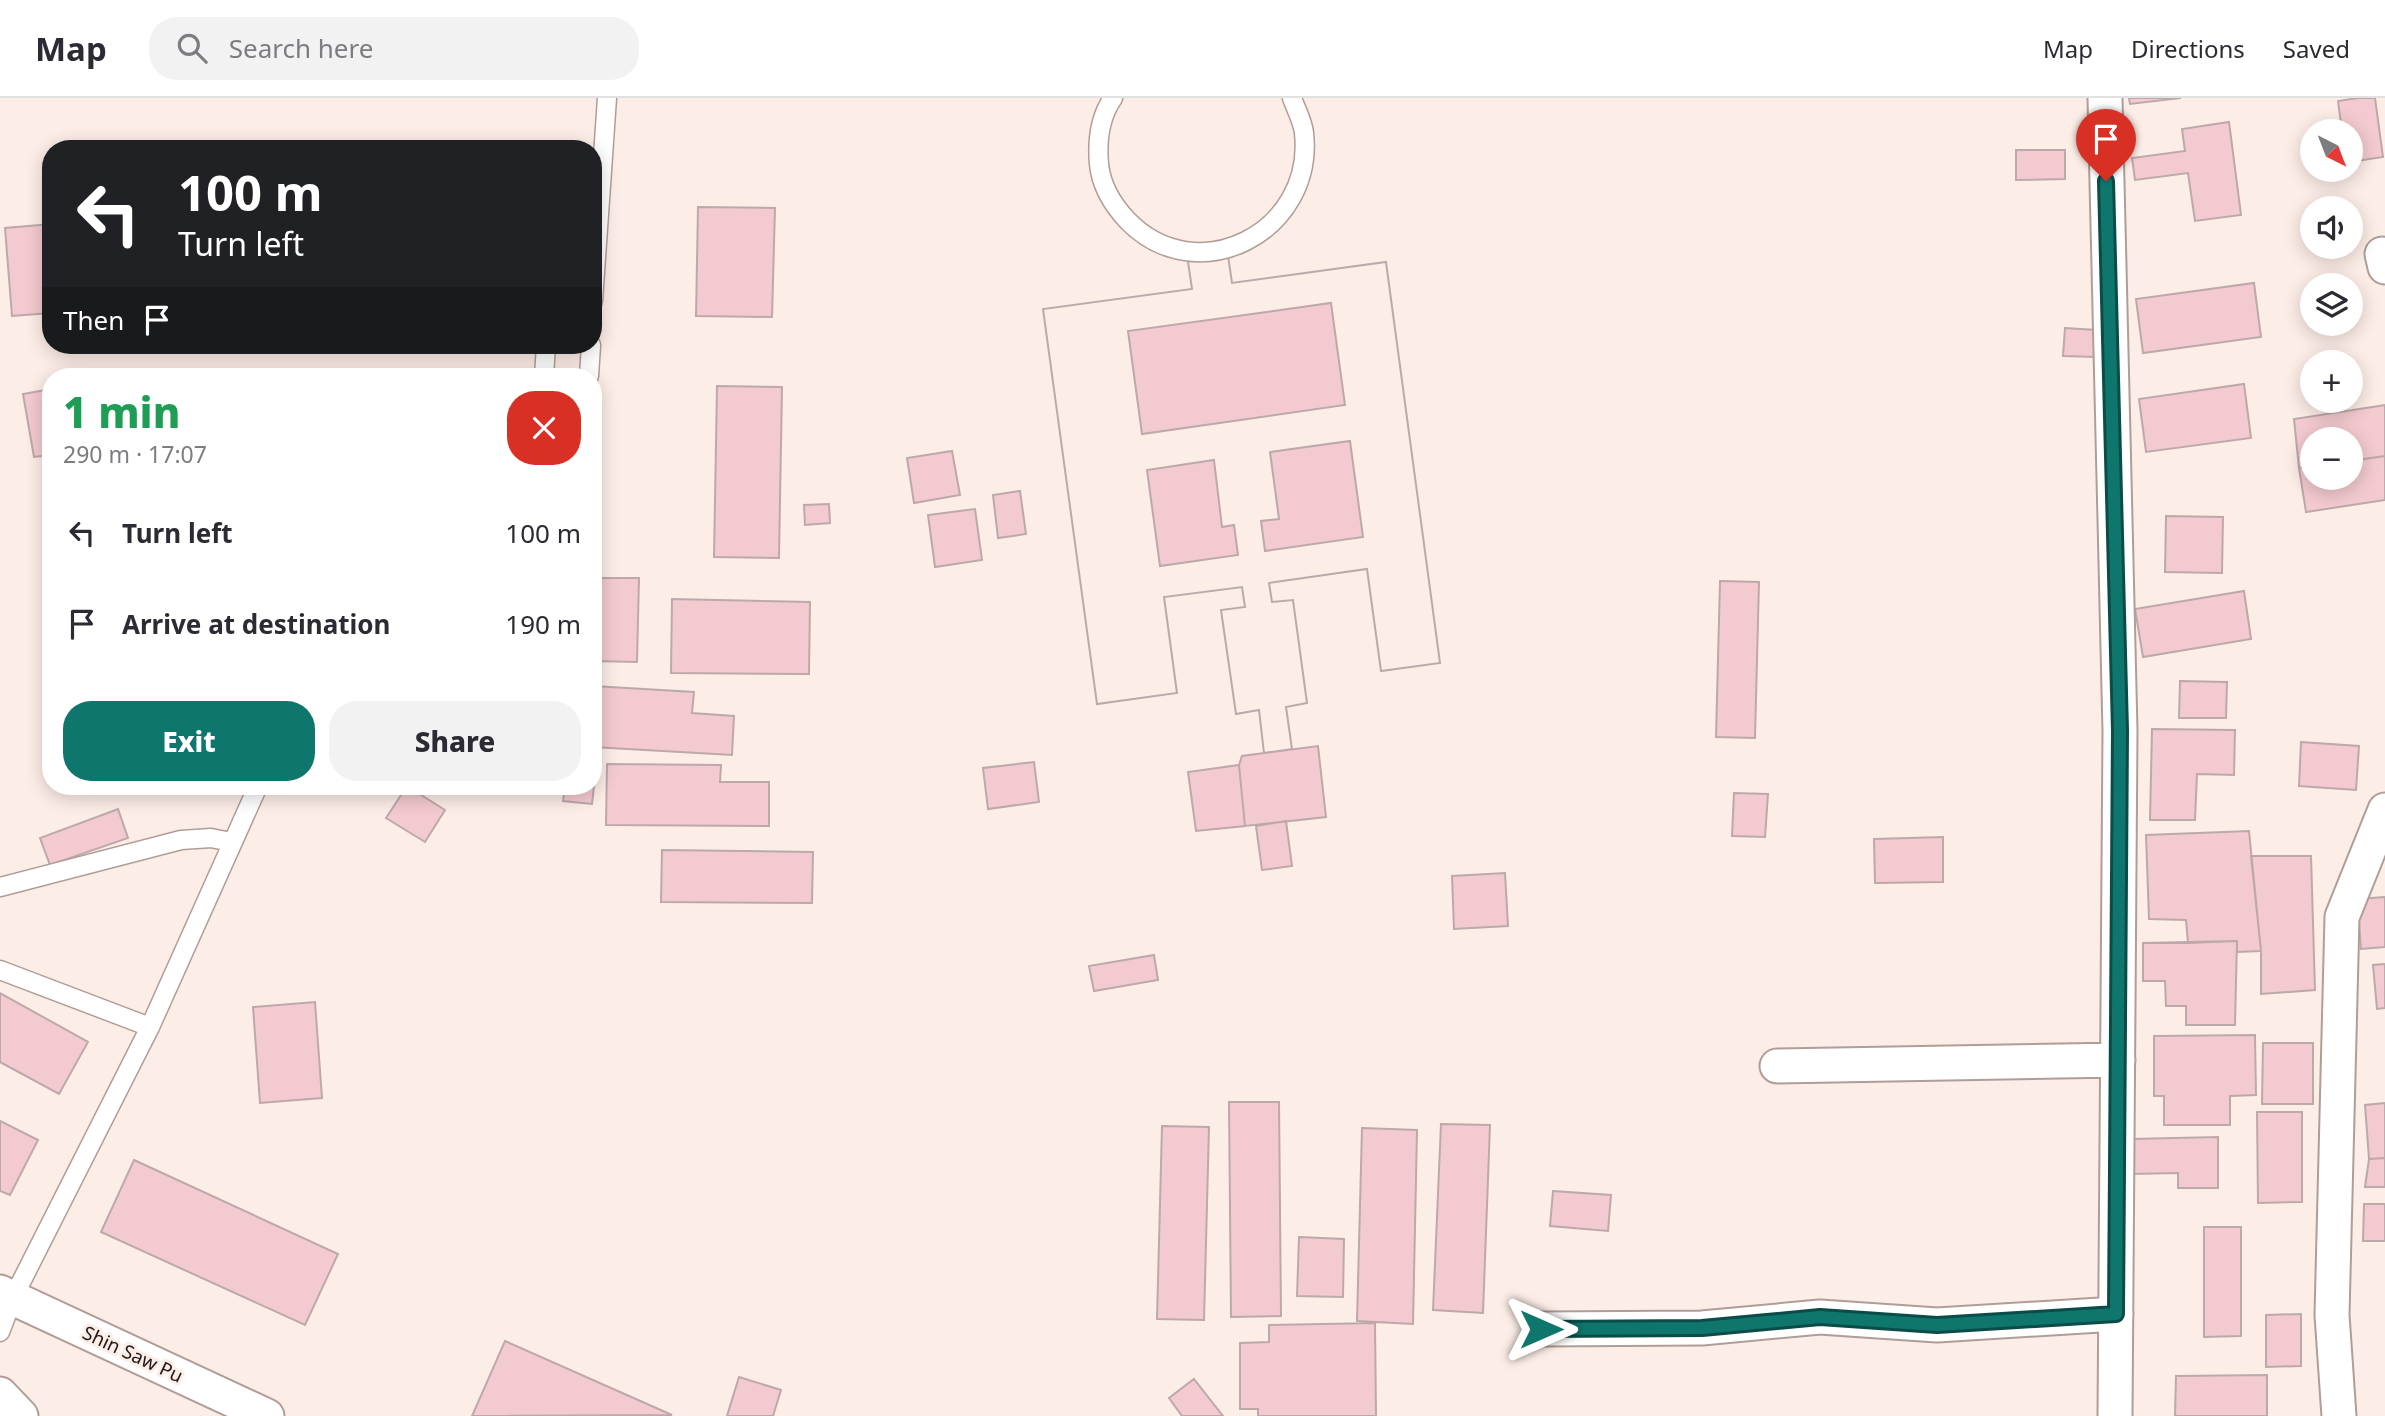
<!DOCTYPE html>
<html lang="en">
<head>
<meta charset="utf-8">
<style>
	body { margin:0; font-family:"Noto Sans",sans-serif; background:#f2f2f3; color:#2b2b33; height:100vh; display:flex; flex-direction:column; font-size:26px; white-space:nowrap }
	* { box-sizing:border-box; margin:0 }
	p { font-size:23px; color:#7c7c81 }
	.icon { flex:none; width:38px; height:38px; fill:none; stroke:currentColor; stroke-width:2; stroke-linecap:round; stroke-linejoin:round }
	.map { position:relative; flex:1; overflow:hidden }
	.panel { position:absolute; left:42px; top:270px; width:560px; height:427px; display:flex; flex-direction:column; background:#fff; border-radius:28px; box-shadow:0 4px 18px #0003 }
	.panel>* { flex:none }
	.top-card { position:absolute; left:42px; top:42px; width:560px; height:214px; border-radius:28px; box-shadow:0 4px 18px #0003; background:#202124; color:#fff; overflow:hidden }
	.needle { width:46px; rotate:138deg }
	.fabs { position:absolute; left:2300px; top:21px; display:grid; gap:14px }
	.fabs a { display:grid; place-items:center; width:63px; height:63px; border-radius:50%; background:#fff; box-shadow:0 4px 18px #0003; font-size:35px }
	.pin { position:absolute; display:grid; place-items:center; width:60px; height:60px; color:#fff; margin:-72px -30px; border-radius:50% 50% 50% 0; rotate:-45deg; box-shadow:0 0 7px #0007 }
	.pin .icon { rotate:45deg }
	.me { position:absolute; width:77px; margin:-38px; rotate:90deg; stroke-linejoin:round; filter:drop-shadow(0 0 5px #0008) }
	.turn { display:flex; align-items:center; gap:24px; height:147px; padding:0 21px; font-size:32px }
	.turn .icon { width:91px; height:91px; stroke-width:2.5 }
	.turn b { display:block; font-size:49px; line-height:60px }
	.then { display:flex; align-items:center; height:66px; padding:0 21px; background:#0003; gap:14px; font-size:26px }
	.round { display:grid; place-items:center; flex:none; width:74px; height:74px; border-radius:28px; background:#f2f2f3 }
	.summary { display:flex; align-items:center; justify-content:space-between; height:119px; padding:0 21px }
	h1 { font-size:42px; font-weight:800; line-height:52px; color:#1e9e55 }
	.primary-button { display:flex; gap:14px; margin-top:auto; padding:14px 21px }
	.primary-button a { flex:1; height:80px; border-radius:28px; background:#0f766e; color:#fff; font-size:28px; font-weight:800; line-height:80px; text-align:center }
	.primary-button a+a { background:#f2f2f3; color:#2b2b33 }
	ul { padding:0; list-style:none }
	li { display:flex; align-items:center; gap:21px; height:91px; padding:0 21px }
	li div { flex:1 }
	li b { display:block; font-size:26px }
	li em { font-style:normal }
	header { display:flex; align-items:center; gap:42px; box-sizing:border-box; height:98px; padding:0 35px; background:#fff; border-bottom:2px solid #e1e1e2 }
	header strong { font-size:33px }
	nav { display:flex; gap:38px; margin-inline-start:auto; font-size:24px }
	.search { width:490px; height:63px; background:#f2f2f3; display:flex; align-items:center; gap:18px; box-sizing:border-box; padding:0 24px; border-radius:28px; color:#7c7c81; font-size:26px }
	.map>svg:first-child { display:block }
	.building { fill:#f3cacf; stroke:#bda8aa; stroke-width:2; fill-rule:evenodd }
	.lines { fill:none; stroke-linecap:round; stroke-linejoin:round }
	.lane-casing { stroke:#b19d97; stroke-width:21 }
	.street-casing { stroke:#b19d97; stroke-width:37 }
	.lane { stroke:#fff; stroke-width:18 }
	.street { stroke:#fff; stroke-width:33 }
	.route-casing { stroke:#0a4d48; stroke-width:18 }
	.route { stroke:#0f766e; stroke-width:12 }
	.labels { text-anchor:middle; stroke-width:6; stroke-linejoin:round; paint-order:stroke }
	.street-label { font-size:19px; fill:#1f1816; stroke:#fdede7 }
</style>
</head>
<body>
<header>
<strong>Map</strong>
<div class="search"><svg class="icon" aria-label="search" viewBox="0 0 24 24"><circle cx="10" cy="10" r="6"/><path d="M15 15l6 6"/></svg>Search here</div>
<nav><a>Map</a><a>Directions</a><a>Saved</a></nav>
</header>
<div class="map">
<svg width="2385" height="1318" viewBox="0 0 2385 1318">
	<rect width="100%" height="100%" fill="#fdede7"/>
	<!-- building -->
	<path class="building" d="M2129 0H2181L2130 6Z
		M2358 0H2375L2383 59 2350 64V33H2342L2338 3Z
		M2229 24 2241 117 2195 123 2188 75 2135 82 2132 60 2185 53 2182 31Z
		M2016 52H2065V81L2016 82Z
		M698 109 775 110 772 219 696 218Z
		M51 126V215L12 218 5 130Z
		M1226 144 1232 185 1386 164 1440 565 1381 573 1367 471 1269 485 1272 504 1293 502 1307 605 1286 609 1292 651 1264 655 1259 612 1236 616 1221 512 1245 509 1242 489 1164 499 1177 595 1097 606 1043 211 1192 191 1186 150ZM1331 205 1345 307 1142 336 1128 233ZM1350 343 1363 439 1265 453 1261 423 1279 421 1270 354ZM1214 362 1222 429 1234 427 1238 457 1160 468 1147 372Z
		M1226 144 1232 185 1386 164 1440 565 1381 573 1367 471 1269 485 1272 504 1293 502 1307 605 1286 609 1292 651 1264 655 1259 612 1236 616 1221 512 1245 509 1242 489 1164 499 1177 595 1097 606 1043 211 1192 191 1186 150Z
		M2254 185 2261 239 2143 255 2136 201Z
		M2065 230 2096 232 2095 259 2063 258Z
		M2244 286 2251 340 2146 354 2139 301Z
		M717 288 782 289 779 460 714 459Z
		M51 291V357L34 359 23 296Z
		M2385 307V358L2350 363V341H2312V368L2299 370 2294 321Z
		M952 353 960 397 914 405 907 360Z
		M2385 358V402L2306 414 2299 370 2312 368V380H2350V363Z
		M1020 393 1026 436 998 440 993 397Z
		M829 406 830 425 805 427 804 407Z
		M975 411 982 462 935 469 928 417Z
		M2166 418 2223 419 2222 475 2165 474Z
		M593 480H639L637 564 593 563Z
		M1720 483 1759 484 1755 640 1716 639Z
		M2244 493 2251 541 2143 559 2135 511Z
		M672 501 810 504 809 576 671 575Z
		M2180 583 2227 584 2226 620H2179Z
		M593 588 694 594 692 615 734 618 732 657 593 649Z
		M2152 631 2235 632 2234 677 2197 676 2195 722H2150Z
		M2301 644 2359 648 2356 692 2299 688Z
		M1318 648 1326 719 1245 728 1239 667 1242 658Z
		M1034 664 1039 704 988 711 983 670Z
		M607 666 721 667 720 684H769V728L606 727Z
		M1239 667 1245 728 1196 733 1188 674Z
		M593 679H595L592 706 563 703 565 688H593Z
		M407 688 445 712 425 744 386 720Z
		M1734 695 1768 696 1765 739 1732 738Z
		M118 711 128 740 50 767 40 740Z
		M1286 723 1292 768 1262 772 1256 728Z
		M2249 733 2261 853 2237 854V843L2188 845 2186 822 2149 821 2146 737Z
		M1943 739V784L1875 785 1874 741Z
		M662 752 813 754 812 805 661 804Z
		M2251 758H2311L2315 892 2261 896V853Z
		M1505 775 1508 828 1454 831 1452 778Z
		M2385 799V849L2361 851 2357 801Z
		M2237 843 2235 927H2186V908H2166L2165 883H2143V845Z
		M1154 857 1158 882 1094 893 1089 868Z
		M2385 866V910L2377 911 2373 867Z
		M0 895 88 944 59 996 0 964Z
		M315 904 322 1000 260 1005 253 909Z
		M2255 937 2256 997 2230 998V1027H2164V998H2154V938Z
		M2263 945H2313V1006H2262Z
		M1229 1004H1279L1281 1218 1231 1219Z
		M2385 1005V1060L2369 1061 2365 1007Z
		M2257 1014H2302V1104L2258 1105Z
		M0 1023 38 1042 10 1097 0 1093Z
		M1441 1026 1490 1027 1483 1215 1433 1212Z
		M1162 1028 1209 1029 1204 1222 1157 1221Z
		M1362 1030 1417 1032 1413 1226 1357 1223Z
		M2218 1039V1090H2178V1075L2131 1076V1041Z
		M2385 1060V1089H2365L2369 1061Z
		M134 1062 338 1156 305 1227 101 1134Z
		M1553 1093 1611 1097 1608 1133 1550 1128Z
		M2364 1106H2385V1143H2363Z
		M2204 1129H2241V1238L2204 1239Z
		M1299 1139 1344 1141 1343 1199 1297 1198Z
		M2301 1216V1268L2266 1269V1217Z
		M1375 1225 1376 1318H1258V1311H1240V1245L1269 1244V1227Z
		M505 1243 672 1317 472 1318Z
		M2267 1277V1318H2175L2176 1278Z
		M739 1279 781 1292 773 1318H727Z
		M1194 1281 1223 1318H1182L1169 1300Z"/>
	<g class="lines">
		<defs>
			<path id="lane" d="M1113 0C1099 20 1097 43 1099 66 1101 87 1113 107 1127 122 1197 195 1315 134 1304 35 1303 24 1296 11 1292 0
				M593 203 607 0
				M544 278 546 247
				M589 278 591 247
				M0 789 181 742 211 740 231 744
				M0 872 150 929
				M0 1234 13 1200 150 929 258 688"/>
			<path id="street" d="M2105 0 2120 633 2115 1318
				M2382 156 2385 169
				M1777 968 2118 962
				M0 1194 267 1318
				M1541 1231 1702 1230 1820 1219 1937 1227 2116 1216
				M0 1296 21 1318
				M2339 1318 2332 1217 2342 819 2385 712"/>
		</defs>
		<!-- lane casing -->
		<use href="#lane" class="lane-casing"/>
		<!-- street casing -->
		<use href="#street" class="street-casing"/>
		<!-- lane -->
		<use href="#lane" class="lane"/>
		<!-- street -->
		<use href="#street" class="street"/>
	</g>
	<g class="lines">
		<defs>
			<path id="route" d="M1541 1231 1702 1230 1820 1219 1937 1227 2116 1216 2120 633 2106 83"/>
		</defs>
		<!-- route casing -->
		<use href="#route" class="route-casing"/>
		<!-- route -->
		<use href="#route" class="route"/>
	</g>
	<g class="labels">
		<!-- street labels -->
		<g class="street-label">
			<text transform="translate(133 1256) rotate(25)" y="7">Shin Saw Pu</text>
		</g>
	</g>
</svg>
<div class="fabs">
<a><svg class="needle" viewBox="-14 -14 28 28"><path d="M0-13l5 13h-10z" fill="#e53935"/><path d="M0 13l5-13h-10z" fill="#7c7c81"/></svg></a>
<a><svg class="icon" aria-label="sound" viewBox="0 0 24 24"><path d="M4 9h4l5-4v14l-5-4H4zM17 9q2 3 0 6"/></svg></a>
<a><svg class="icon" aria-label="layers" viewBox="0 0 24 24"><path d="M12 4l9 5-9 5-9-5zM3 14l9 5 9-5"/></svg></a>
<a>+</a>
<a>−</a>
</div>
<div class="pin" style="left:2106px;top:83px;background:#d93025"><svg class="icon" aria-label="arrive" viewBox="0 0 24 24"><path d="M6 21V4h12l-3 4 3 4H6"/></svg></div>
<svg class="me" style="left:1541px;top:1231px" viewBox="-20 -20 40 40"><path d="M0-17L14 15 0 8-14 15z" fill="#0f766e" stroke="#fff" stroke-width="4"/></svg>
<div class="top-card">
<div class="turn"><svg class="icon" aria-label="left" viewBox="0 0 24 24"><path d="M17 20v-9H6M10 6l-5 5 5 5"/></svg><div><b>100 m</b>Turn left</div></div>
<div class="then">Then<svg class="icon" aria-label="arrive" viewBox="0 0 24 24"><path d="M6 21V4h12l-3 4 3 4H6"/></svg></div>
</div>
<section class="panel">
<div class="summary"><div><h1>1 min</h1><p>290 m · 17:07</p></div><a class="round" style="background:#d93025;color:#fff"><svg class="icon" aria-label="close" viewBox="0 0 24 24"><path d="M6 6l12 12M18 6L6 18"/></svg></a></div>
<ul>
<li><svg class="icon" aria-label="left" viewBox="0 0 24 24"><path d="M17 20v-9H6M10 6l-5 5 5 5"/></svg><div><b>Turn left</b></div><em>100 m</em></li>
<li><svg class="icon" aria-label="arrive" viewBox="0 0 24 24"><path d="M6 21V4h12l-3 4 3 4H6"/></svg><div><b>Arrive at destination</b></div><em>190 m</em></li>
</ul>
<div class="primary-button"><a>Exit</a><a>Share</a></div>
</section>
</div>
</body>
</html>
